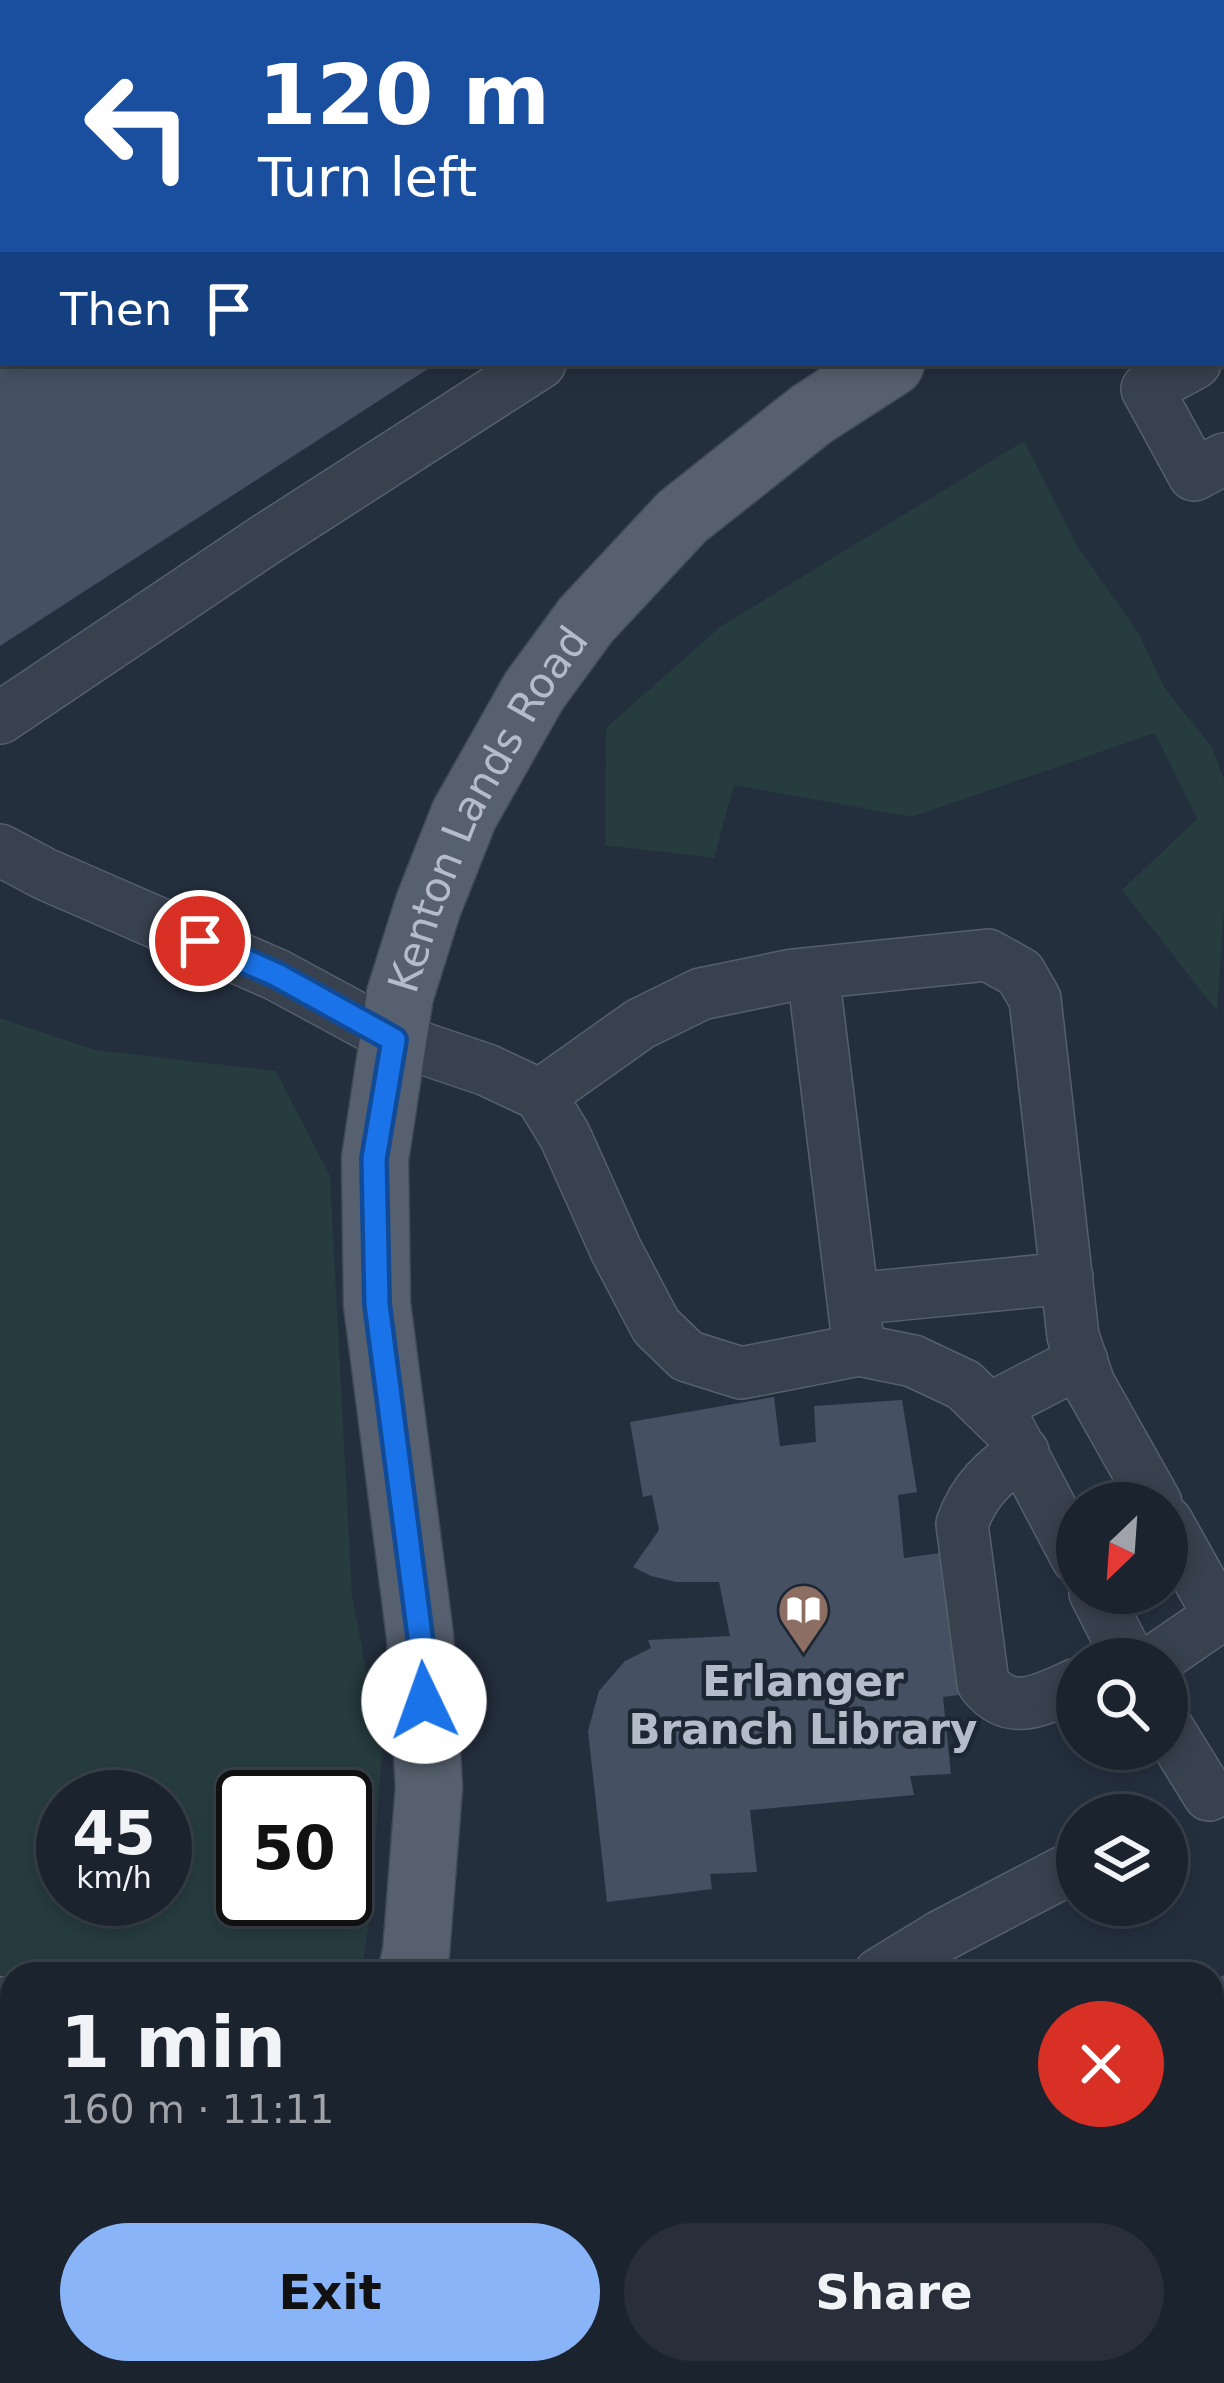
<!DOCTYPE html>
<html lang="en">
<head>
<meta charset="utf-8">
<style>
	body { margin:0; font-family:"DejaVu Sans",sans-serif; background:#282f3a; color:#f1f3f6; height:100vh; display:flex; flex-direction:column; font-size:45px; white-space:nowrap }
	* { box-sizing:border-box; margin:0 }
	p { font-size:39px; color:#a0a4aa }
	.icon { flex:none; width:66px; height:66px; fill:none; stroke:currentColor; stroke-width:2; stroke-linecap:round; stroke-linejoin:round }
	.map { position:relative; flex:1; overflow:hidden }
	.sheet { position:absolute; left:0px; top:1962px; width:1224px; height:423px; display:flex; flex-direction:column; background:#1b232e; border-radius:36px 36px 0 0; box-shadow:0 6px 18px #0003,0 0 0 3px #39404a }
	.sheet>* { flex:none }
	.banner { position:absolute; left:0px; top:0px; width:1224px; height:366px; box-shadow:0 6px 18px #0003,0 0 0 3px #39404a; background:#1a4fa0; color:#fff; overflow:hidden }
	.needle { width:78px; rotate:205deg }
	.fabs { position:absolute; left:1056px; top:1482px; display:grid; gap:24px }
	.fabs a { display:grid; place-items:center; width:132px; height:132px; border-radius:50%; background:#1b232e; box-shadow:0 6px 18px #0003,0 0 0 3px #39404a; font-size:60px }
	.speed { position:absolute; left:36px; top:1770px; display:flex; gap:24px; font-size:60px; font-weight:700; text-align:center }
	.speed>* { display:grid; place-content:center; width:156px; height:156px; border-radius:50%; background:#1b232e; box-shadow:0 6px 18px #0003,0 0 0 3px #39404a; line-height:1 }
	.speed small { font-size:30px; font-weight:400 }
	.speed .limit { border:6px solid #111; border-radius:18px; background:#fff; color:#111 }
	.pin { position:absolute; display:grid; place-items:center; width:102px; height:102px; color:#fff; margin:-51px; border:6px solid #fff; border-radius:50%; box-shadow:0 3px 12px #0007 }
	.me { position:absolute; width:132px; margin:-66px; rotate:357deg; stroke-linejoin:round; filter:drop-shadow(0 0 9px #0008) }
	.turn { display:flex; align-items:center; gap:42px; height:252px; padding:0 60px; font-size:54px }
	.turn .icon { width:156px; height:156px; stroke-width:2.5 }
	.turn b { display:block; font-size:84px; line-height:102px }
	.then { display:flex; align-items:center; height:114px; padding:0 60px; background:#0003; gap:24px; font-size:45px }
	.round { display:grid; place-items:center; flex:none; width:126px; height:126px; border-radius:63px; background:#282f3a }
	.headline { display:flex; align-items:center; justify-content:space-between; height:204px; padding:0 60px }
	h1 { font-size:72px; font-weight:800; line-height:90px }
	.button { display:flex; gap:24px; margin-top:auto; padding:24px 60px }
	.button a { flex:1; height:138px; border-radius:72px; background:#8ab4f8; color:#111; font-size:48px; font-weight:800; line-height:138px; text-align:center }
	.button a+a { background:#282f3a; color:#f1f3f6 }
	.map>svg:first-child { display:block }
	.green { fill:#263c3f; fill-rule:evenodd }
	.building { fill:#455162 }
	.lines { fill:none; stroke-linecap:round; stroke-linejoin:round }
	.minor-casing { stroke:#565f6c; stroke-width:54 }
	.major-casing { stroke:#414a57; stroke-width:69 }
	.minor { stroke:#38414e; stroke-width:51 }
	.major { stroke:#56606e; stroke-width:66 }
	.route-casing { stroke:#114b97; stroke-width:30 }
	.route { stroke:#1a73e8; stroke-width:21 }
	.labels { text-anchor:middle; stroke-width:9; stroke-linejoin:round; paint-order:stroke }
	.street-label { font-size:42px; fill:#b4bcc9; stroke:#1d2633 }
	.poi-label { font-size:42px; font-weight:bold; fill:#b4bcc9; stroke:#1d2633 }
</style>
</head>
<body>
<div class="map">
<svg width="1224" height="2383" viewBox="0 0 1224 2383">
	<rect width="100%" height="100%" fill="#242f3e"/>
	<!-- green -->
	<path class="green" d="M1024 441 1077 546 1139 634 1165 689 1211 746 1224 779V910L1217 1011 1122 890 1197 819 1155 733 912 817 734 785 714 858 605 845 606 728 720 627Z
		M0 1018 95 1050 276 1071 330 1176 352 1596 382 1751 371 1910 361 1974H12V2173L0 2176ZM63 1797H165V1899H63ZM243 1797H345V1899H243Z"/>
	<!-- building -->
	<path class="building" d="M0 363H437L0 646Z
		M774 1397 780 1446 816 1442 814 1406 902 1400 917 1492 898 1495 904 1558 954 1551 972 1693 943 1697 951 1774 910 1776 914 1795 750 1810 757 1872 710 1874 712 1889 607 1902 588 1731 599 1691 625 1661 651 1648 648 1640 730 1636 719 1582H676L651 1576 633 1567 659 1530 652 1495 643 1497 630 1422Z
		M1224 1975V2063L1212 2070V1982Z"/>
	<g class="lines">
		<defs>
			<path id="minor" d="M1107 3 1112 0
				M1195 363 1147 389 1194 475 1224 459
				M0 718 268 538 540 363
				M0 850 45 874 277 975 395 1039 487 1070 540 1095 565 1136 616 1250 656 1326 687 1356 741 1373 859 1350 913 1361 964 1385 1009 1429 1077 1558
				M813 973 859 1350
				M540 1095 640 1024 701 994 793 975 988 955 1020 973 1035 999 1073 1336 1089 1384 1156 1503
				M853 1299 1067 1278
				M989 1409 1082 1361
				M1023 1452C994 1472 974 1490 962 1524L983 1683C1011 1719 1043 1699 1077 1684
				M1167 1522 1219 1615
				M1095 1593 1129 1659
				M1157 1659 1224 1613
				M1167 1727 1209 1795
				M879 1974 941 1936 1077 1865
				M0 2003H12
				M669 2373V2383
				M1104 2373 1124 2383
				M517 2383 544 2373"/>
			<g id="major">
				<path d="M1221 150 1224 148"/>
				<path id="s1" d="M411 1974 416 1953 429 1787 420 1636 377 1304 375 1159 400 995 428 906 464 815 534 691 586 620 682 517 812 414 891 363"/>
				<path d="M221 2383 228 2373"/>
			</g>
		</defs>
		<!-- minor casing -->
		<use href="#minor" class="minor-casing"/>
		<!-- major casing -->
		<use href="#major" class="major-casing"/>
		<!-- minor -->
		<use href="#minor" class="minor"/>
		<!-- major -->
		<use href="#major" class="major"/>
	</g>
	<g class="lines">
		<defs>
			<path id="route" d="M200 941 277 975 394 1040 374 1159 377 1304 420 1636 424 1701"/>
		</defs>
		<!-- route casing -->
		<use href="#route" class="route-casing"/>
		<!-- route -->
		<use href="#route" class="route"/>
	</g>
	<!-- icons -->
	<defs>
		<symbol id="library-pin" viewBox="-11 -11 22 30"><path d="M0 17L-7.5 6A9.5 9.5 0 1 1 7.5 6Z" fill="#8d6e63" stroke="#1d2633"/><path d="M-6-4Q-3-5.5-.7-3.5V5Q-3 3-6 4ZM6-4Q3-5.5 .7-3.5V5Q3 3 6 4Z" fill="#fff"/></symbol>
	</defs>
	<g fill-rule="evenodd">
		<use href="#library-pin" x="774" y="1580" width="59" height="81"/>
	</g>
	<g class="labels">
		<!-- street labels -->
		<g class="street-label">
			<text dy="15" stroke="none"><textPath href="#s1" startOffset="1191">Kenton Lands Road</textPath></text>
		</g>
		<!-- poi labels -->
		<g class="poi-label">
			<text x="803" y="1696">Erlanger<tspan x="803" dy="48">Branch Library</tspan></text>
		</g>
	</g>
</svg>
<div class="fabs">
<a><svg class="needle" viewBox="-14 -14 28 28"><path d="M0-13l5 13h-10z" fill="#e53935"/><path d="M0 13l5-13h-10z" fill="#a0a4aa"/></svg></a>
<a><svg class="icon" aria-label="search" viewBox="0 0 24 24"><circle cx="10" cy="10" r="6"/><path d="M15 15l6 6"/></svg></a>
<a><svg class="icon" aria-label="layers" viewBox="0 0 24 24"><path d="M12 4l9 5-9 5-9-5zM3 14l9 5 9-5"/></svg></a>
</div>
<div class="speed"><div>45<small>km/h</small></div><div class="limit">50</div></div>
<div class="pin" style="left:200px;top:941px;background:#d93025"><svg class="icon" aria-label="arrive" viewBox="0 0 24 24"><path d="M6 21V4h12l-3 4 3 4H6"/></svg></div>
<svg class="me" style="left:424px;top:1701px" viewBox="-20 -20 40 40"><circle r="19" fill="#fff"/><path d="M0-13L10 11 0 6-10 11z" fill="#1a73e8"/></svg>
<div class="banner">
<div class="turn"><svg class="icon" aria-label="left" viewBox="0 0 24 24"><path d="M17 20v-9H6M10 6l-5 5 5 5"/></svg><div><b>120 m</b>Turn left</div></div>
<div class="then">Then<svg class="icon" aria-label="arrive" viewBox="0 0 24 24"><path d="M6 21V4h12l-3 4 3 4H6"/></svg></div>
</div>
<section class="sheet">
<div class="headline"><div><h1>1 min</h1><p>160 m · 11:11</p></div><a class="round" style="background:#d93025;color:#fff"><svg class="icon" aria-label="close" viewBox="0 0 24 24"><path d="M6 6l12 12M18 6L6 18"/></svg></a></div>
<div class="button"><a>Exit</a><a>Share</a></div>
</section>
</div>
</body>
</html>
